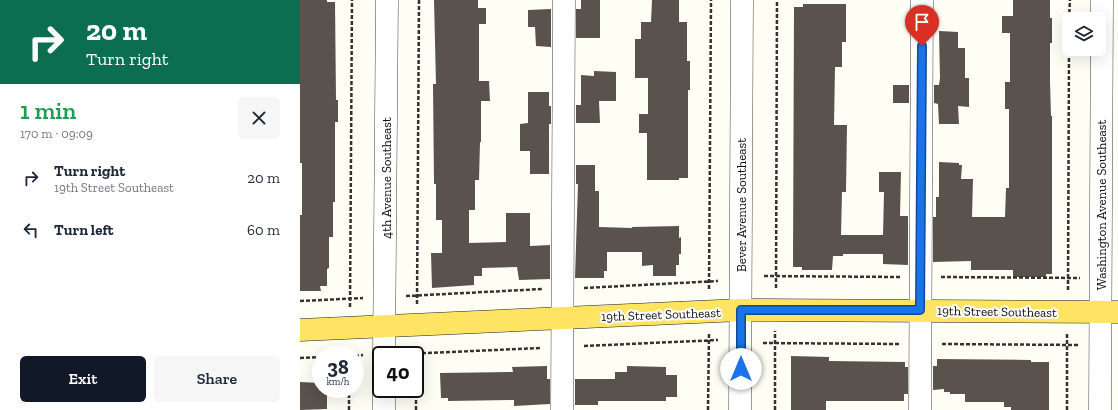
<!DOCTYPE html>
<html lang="en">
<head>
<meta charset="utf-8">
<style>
	body { margin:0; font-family:"Zilla Slab",serif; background:#f6f6f7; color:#1f2937; height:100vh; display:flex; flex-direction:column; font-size:15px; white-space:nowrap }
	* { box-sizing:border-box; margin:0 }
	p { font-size:13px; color:#747a83 }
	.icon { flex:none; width:22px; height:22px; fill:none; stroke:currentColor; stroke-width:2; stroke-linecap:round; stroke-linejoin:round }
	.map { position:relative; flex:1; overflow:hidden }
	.drawer { display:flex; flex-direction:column; background:#fff; width:300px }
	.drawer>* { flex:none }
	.banner { background:#0b6e4f; color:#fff; overflow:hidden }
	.controls { position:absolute; left:762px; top:12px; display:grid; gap:8px }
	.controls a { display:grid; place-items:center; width:44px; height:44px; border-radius:6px; background:#fff; box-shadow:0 4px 16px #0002; font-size:20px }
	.speed { position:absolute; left:12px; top:346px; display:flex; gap:8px; font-size:20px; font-weight:700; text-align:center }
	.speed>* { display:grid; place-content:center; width:52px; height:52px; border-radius:50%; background:#fff; box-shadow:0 4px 16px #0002; line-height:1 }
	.speed small { font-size:10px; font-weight:400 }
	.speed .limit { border:2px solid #111; border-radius:6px; background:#fff; color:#111 }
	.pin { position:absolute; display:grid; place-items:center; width:34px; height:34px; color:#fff; margin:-41px -17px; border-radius:50% 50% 50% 0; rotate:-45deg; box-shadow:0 0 4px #0007 }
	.pin .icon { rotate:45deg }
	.me { position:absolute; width:44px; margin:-22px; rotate:0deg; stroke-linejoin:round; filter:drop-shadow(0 0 3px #0008) }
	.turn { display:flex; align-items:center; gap:14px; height:84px; padding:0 20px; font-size:18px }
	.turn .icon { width:52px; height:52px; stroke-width:2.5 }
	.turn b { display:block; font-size:28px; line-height:34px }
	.round { display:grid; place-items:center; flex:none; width:42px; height:42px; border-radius:6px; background:#f6f6f7 }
	.overview { display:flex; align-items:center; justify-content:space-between; height:68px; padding:0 20px }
	h1 { font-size:24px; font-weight:600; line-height:30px; color:#1e9e55 }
	.action { display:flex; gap:8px; margin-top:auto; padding:8px 20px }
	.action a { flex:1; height:46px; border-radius:6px; background:#111827; color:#fff; font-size:16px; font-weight:600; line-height:46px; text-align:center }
	.action a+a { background:#f6f6f7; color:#1f2937 }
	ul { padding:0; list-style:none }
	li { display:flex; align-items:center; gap:12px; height:52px; padding:0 20px }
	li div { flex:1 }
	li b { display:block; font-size:15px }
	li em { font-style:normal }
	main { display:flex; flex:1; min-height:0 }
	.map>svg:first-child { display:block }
	.building { fill:#5a524c }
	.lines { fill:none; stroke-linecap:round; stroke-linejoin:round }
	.minor-casing { stroke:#434343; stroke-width:23 }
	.major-casing { stroke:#212121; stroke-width:23 }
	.path { stroke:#323232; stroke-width:2.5; stroke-dasharray:4 2; stroke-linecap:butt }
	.minor { stroke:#fff; stroke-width:22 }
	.major { stroke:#ffe464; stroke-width:22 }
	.route-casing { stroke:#114b97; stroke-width:10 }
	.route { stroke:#1a73e8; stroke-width:7 }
	.labels { text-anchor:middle; stroke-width:4; stroke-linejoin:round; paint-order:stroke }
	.street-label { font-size:13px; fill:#101010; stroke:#fff }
</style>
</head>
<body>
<main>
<section class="drawer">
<div class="banner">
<div class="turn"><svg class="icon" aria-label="right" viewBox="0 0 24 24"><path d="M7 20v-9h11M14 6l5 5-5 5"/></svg><div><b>20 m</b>Turn right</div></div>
</div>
<div class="overview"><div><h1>1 min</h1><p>170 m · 09:09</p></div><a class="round"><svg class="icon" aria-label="close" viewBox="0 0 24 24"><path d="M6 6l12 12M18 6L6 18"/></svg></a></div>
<ul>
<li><svg class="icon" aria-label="right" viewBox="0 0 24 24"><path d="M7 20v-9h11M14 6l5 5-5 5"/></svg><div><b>Turn right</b><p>19th Street Southeast</p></div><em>20 m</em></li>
<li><svg class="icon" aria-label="left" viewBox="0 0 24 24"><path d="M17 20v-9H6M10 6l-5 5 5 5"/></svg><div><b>Turn left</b></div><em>60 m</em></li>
</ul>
<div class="action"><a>Exit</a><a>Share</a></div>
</section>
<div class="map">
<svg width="818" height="410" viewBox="0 0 818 410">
	<rect width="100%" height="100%" fill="#fffef4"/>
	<!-- building -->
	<path class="building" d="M0 0H27V2H35L36 100H38V122H35V202H33V237H29V268L27 269V286H20L21 291H0V215H2V163H0Z
		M134 0H178V8H186V24H179V81H189L190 101H181V142H180L179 180H175V210H169V243L206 242V213H230V246L250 245V279L219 280 217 267 182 268V276H174V285L132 288 131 253H142V220H136V184H134L133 84H136Z
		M281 0H300V38H276V9H281Z
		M352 0H379V22H387V61H390V90H388V178H379V180H347V133H339V114H348V78H335V39H341V22H351Z
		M713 0H750V18H752V43H750V82L751 116H752V274H746V277H713V270H671V261L633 262V217H636V197H639V162L659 163V165H662L661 179H673L672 217H705L706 188H709V109H705V82H710V33H702V16H713Z
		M503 4H546V42H542V67H535L534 125H547L546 192H542L541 235H583L584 192H579V172H601L600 216H608V265L583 264V254H543V256H533L532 270H502V267H493L494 7H503Z
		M251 9V47L236 46 235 27H228V10Z
		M639 31 658 32V48H665V78H669V107L658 106 659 124H639L638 104 634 103V85H639L640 78Z
		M294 71 316 72V101H299L300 123H276V105H281V75L294 76Z
		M593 85H609V103H593Z
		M228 92H249V106H251V124H249V174H230V151H220V124L228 123Z
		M276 165H295V191H299V227L332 228V227L379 226V238L381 237V254H379V265H376V276H353V265L342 266V252H307V271H304V278H275L278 184H276Z
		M491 356 529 357V361L605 362V367H608V394H604V401H526V410H491Z
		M637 359 731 360V362H749V410H711V407H704V402H665V394H650V392H644V389L633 390V366H637Z
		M247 366V379H250V404L214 406V400L148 401V398H141L140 373 213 372 212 367Z
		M327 366 366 367V375H377V397H366V401H298V405H275V379H315V372H327Z
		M0 382 21 383V389H27V409L0 410Z"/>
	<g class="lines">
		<defs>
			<path id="minor" d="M84 355 87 0
				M84 410V389
				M262 410 264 0
				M440 410 442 0
				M620 410 622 0
				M800 410 802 0"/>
			<path id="major" d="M0 330 441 310 818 312"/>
		</defs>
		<!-- minor casing -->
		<use href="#minor" class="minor-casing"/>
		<!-- major casing -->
		<use href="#major" class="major-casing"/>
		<!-- path -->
		<path class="path" d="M769 19 770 0
			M464 276 600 277
			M641 277 780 278
			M284 288 418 281
			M476 288 477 0
			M409 289 411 0
			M768 290 769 49
			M106 296 243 289
			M0 301 63 298
			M117 304 119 0
			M50 307 52 0
			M463 343 599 344
			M642 344 779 345
			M284 346 418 340
			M104 354 241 348
			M55 356 63 355
			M0 358 21 357
			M49 410V389
			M116 410V347
			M408 410 409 333
			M475 410V331
			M767 410V333"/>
		<!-- minor -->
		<use href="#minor" class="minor"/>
		<!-- major -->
		<use href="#major" class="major"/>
	</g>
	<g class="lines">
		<defs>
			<path id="route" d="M441 369V310H620L622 46"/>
		</defs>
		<!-- route casing -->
		<use href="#route" class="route-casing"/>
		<!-- route -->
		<use href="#route" class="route"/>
	</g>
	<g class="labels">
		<!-- street labels -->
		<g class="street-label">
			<text transform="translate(86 178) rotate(-90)" y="5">4th Avenue Southeast</text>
			<text transform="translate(441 205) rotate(-90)" y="5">Bever Avenue Southeast</text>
			<text transform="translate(801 205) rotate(-90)" y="5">Washington Avenue Southeast</text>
			<text transform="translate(697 311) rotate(1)" y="5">19th Street Southeast</text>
			<text transform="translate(361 314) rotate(-2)" y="5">19th Street Southeast</text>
		</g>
	</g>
</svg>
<div class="controls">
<a><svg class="icon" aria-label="layers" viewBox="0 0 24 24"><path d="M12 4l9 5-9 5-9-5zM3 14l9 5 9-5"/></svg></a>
</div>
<div class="speed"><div>38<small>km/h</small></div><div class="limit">40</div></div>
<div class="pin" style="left:622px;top:46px;background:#d93025"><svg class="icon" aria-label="arrive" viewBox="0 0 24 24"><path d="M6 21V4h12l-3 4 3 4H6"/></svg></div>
<svg class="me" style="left:441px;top:369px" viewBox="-20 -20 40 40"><circle r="19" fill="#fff"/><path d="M0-13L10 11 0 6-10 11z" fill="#1a73e8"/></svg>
</div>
</main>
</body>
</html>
